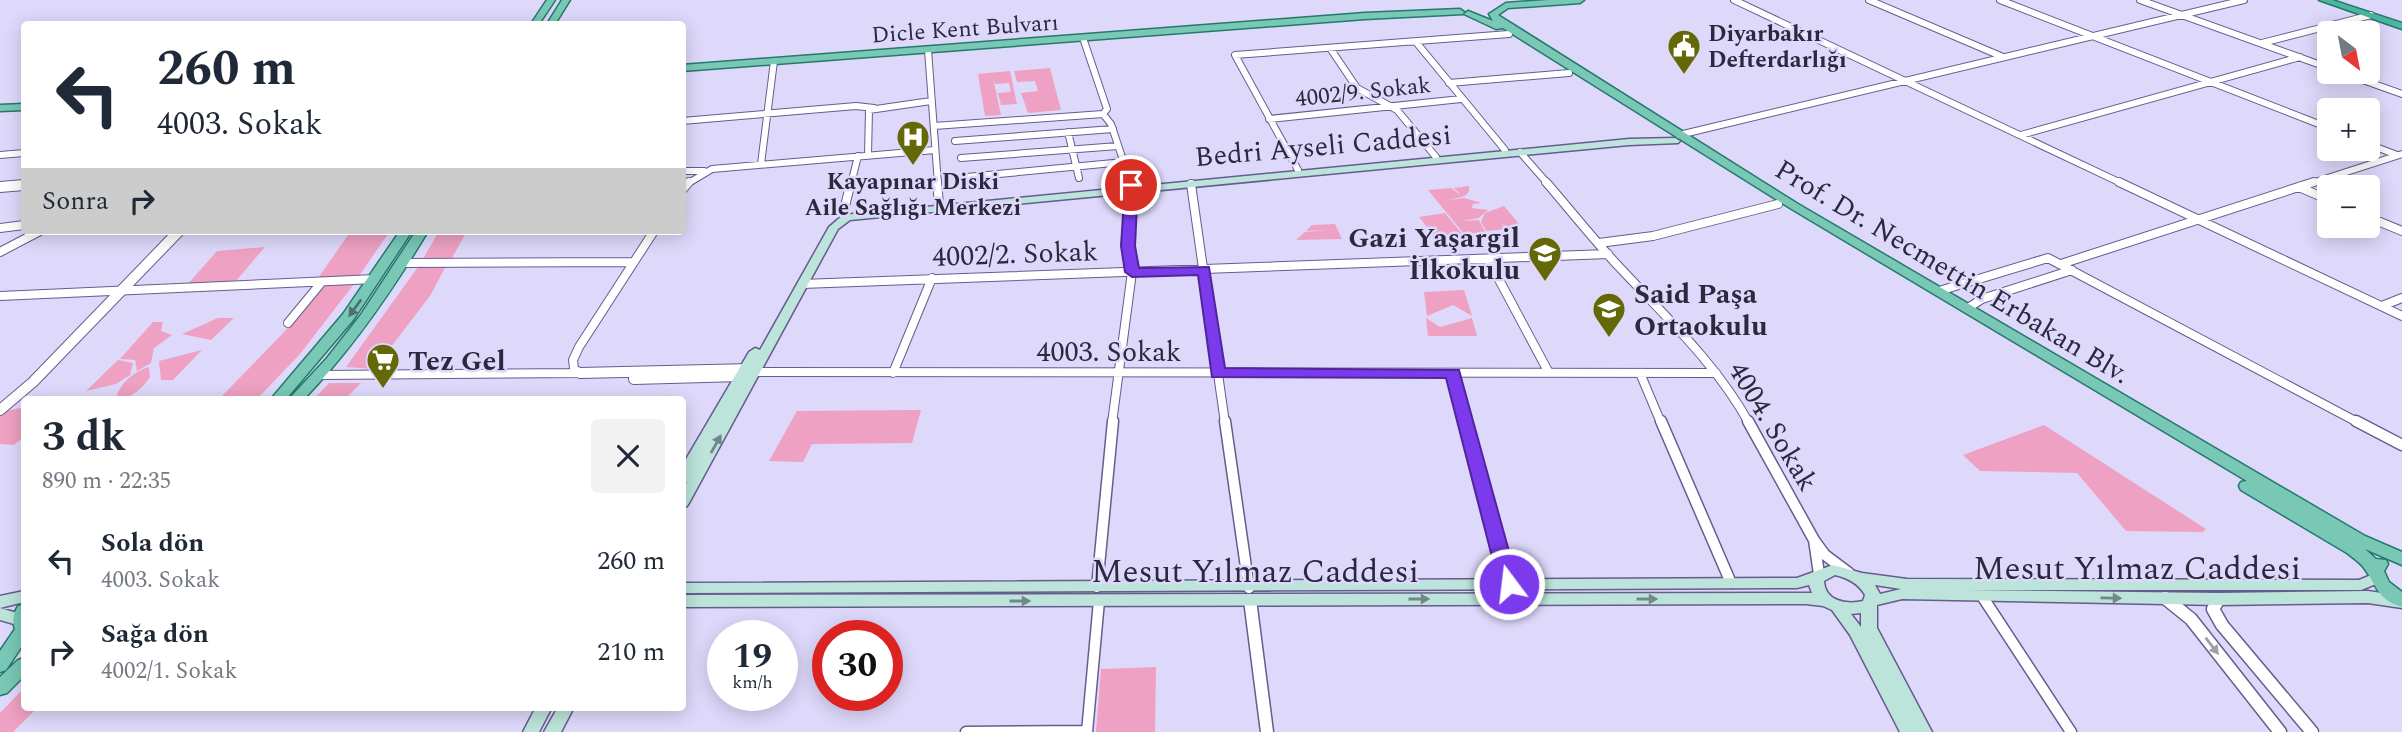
<!DOCTYPE html>
<html lang="tr">
<head>
<meta charset="utf-8">
<style>
	body { margin:0; font-family:Spectral,serif; background:#f2f2f3; color:#1f2937; height:100vh; display:flex; flex-direction:column; font-size:26px; white-space:nowrap }
	* { box-sizing:border-box; margin:0 }
	p { font-size:23px; color:#747a83 }
	.icon { flex:none; width:38px; height:38px; fill:none; stroke:currentColor; stroke-width:2; stroke-linecap:round; stroke-linejoin:round }
	.map { position:relative; flex:1; overflow:hidden }
	.drawer { position:absolute; left:21px; top:396px; width:665px; height:315px; display:flex; flex-direction:column; background:#fff; border-radius:7px; box-shadow:0 4px 18px #0003 }
	.drawer>* { flex:none }
	.guide { position:absolute; left:21px; top:21px; width:665px; height:214px; border-radius:7px; box-shadow:0 4px 18px #0003; background:#fff; color:#1f2937; overflow:hidden }
	.needle { width:46px; rotate:148deg }
	.fabs { position:absolute; left:2317px; top:21px; display:grid; gap:14px }
	.fabs a { display:grid; place-items:center; width:63px; height:63px; border-radius:7px; background:#fff; box-shadow:0 4px 18px #0003; font-size:35px }
	.speed { position:absolute; left:707px; top:620px; display:flex; gap:14px; font-size:35px; font-weight:700; text-align:center }
	.speed>* { display:grid; place-content:center; width:91px; height:91px; border-radius:50%; background:#fff; box-shadow:0 4px 18px #0003; line-height:1 }
	.speed small { font-size:18px; font-weight:400 }
	.speed .limit { border:10px solid #d22; background:#fff; color:#111 }
	.pin { position:absolute; display:grid; place-items:center; width:60px; height:60px; color:#fff; margin:-30px; border:4px solid #fff; border-radius:50%; box-shadow:0 2px 7px #0007 }
	.me { position:absolute; width:77px; margin:-38px; rotate:345deg; stroke-linejoin:round; filter:drop-shadow(0 0 5px #0008) }
	.turn { display:flex; align-items:center; gap:24px; height:147px; padding:0 21px; font-size:32px }
	.turn .icon { width:91px; height:91px; stroke-width:2.5 }
	.turn b { display:block; font-size:49px; line-height:60px }
	.then { display:flex; align-items:center; height:66px; padding:0 21px; background:#0003; gap:14px; font-size:26px }
	.round { display:grid; place-items:center; flex:none; width:74px; height:74px; border-radius:7px; background:#f2f2f3 }
	.overview { display:flex; align-items:center; justify-content:space-between; height:119px; padding:0 21px }
	h1 { font-size:42px; font-weight:700; line-height:52px }
	ul { padding:0; list-style:none }
	li { display:flex; align-items:center; gap:21px; height:91px; padding:0 21px }
	li div { flex:1 }
	li b { display:block; font-size:26px }
	li em { font-style:normal }
	.map>svg:first-child { display:block }
	.green { fill:#eea1c2 }
	.lines { fill:none; stroke-linecap:round; stroke-linejoin:round }
	.minor-far2-casing { stroke:#665c8e; stroke-width:8 }
	.minor-far1-casing { stroke:#665c8e; stroke-width:10 }
	.minor-casing { stroke:#665c8e; stroke-width:13 }
	.tertiary-far1-casing { stroke:#665c8e; stroke-width:12 }
	.tertiary-casing { stroke:#665c8e; stroke-width:15 }
	.secondary-casing { stroke:#665c8e; stroke-width:3 }
	.primary-casing { stroke:#24796c; stroke-width:3 }
	.trunk-casing { stroke:#24796c; stroke-width:3 }
	.minor-far2 { stroke:#fff; stroke-width:6 }
	.minor-far1 { stroke:#fff; stroke-width:8 }
	.minor { stroke:#fff; stroke-width:10 }
	.tertiary-far1 { stroke:#fff; stroke-width:10 }
	.tertiary { stroke:#fff; stroke-width:12 }
	.secondary { fill:#bce4da; fill-rule:evenodd }
	.primary { fill:#79c8b6; fill-rule:evenodd }
	.trunk { fill:#4cb69e; fill-rule:evenodd }
	.oneway { fill:#4f7074 }
	.oneway2 { fill:#74868c }
	.oneway3 { fill:#a09ea8 }
	.route { fill:#7c3aed; stroke:#51269a; stroke-width:2 }
	.labels { text-anchor:middle; stroke-width:5; stroke-linejoin:round; paint-order:stroke }
	.far-street-label { font-size:23px; fill:#2c283e; stroke:#ded9fb }
	.far-poi-label { font-size:23px; font-weight:bold; fill:#2c283e; stroke:#ded9fb; text-anchor:start }
	.street-label { font-size:28px; fill:#2c283e; stroke:#ded9fb }
	.poi-label { font-size:28px; font-weight:bold; fill:#2c283e; stroke:#ded9fb; text-anchor:start }
	.near-street-label { font-size:33px; fill:#2c283e; stroke:#ded9fb }
</style>
</head>
<body>
<div class="map">
<svg width="2402" height="732" viewBox="0 0 2402 732">
	<rect width="100%" height="100%" fill="#ded9fb"/>
	<!-- green -->
	<path class="green" d="M1050 68 1061 110 1028 113 1021 93 1038 91 1035 81 1017 82 1014 71Z
		M1010 71 1017 104 1001 105 998 93 1011 92 1009 83 995 84 993 78 1001 115 985 116 978 74Z
		M1469 186C1471 198 1457 197 1449 200L1464 198 1482 203 1473 204 1472 208 1488 210 1479 218 1461 221 1479 220 1485 232 1464 234 1428 190 1451 188 1462 196 1454 188Z
		M1504 206 1519 224 1510 228 1500 223 1508 229 1486 231 1481 222 1485 213Z
		M1445 213 1462 234 1436 238 1419 217Z
		M1335 224 1342 239 1296 240 1305 232 1329 230 1306 231 1312 225Z
		M351 231H390L359 276 318 278Z
		M439 231H467L452 258 423 259Z
		M265 247 235 282 187 285 217 251Z
		M446 266 430 296 374 369 346 367 418 267Z
		M354 284 300 354 257 399H219L285 331 321 286Z
		M1464 290 1472 316 1453 305 1427 316 1424 292Z
		M218 318H234L211 340 182 334Z
		M1426 318 1440 327 1472 318 1477 336H1428Z
		M153 322H163L161 331 172 335 154 348 151 363 137 371 135 360 120 359Z
		M202 350 173 380H161L159 361Z
		M118 360 133 363 130 375 116 384 86 391Z
		M149 367 150 377C142 389 131 399 116 399 119 384 134 371 149 367Z
		M329 383H361L345 399H314Z
		M24 407V437L14 445 0 444V417L7 411Z
		M921 410 912 443 812 444 803 462 769 461 797 411Z
		M2044 425 2206 529 2203 532 2126 531 2077 473 1980 471 1963 455Z
		M1156 667 1155 732H1096L1101 669Z
		M24 688V707H38L13 732H0V713Z"/>
	<g class="lines">
		<defs>
			<path id="minor-far2" d="M1734 0 2123 184
				M1869 0 2003 57
				M2000 0 2329 128
				M2140 0 2329 68
				M1083 38 1107 109 1103 114
				M1416 42 1505 150
				M2262 43 2371 15
				M1330 48 1357 88 1397 110 1436 157
				M928 50 938 184
				M2340 72 2402 94
				M1449 83 1569 73
				M1103 114 1111 124 1131 184
				M1269 119 1461 99
				M682 121 856 106 874 108
				M934 126 1103 114
				M1068 132 1079 178
				M1679 135 2244 0
				M2021 135 2300 57
				M955 141 1113 129
				M2368 144 2397 155
				M1520 152 1548 184
				M0 155 24 153
				M868 155 869 110 931 101
				M961 158 1118 146
				M761 164 774 61
				M1298 170 1235 55 1509 34
				M682 171H704
				M967 177 1124 162
				M687 184 712 169 935 150
				M851 184 858 156
				M2309 184 2402 154"/>
			<path id="minor-far1" d="M937 182 939 204
				M1546 182C1572 212 1596 243 1623 271 1668 319 1717 365 1749 423
				M2119 182 2402 316
				M1191 184 1225 423
				M2299 187 2329 200
				M682 190 689 182
				M843 214 851 182
				M2368 217 2402 231
				M0 228 24 225
				M1599 243 1653 236 1778 204
				M0 252 40 231
				M1488 259 1549 373
				M403 263 634 262
				M2061 264 2314 182
				M802 284 1608 254
				M1939 291 2048 258 2359 423
				M0 296 375 279
				M2382 306 2402 298
				M1968 308 1982 299 2072 270
				M288 323 321 283
				M754 372 1716 373
				M580 373 574 368 573 360 579 347 654 231
				M893 373 932 278
				M1453 373 1466 423
				M1640 373 1661 423
				M320 375 580 373
				M1112 423 1132 272 1128 246 1130 182"/>
			<path id="minor" d="M1225 421 1249 588
				M1466 421 1509 584
				M1661 421 1731 583
				M1748 421 1814 540
				M2356 421 2402 445
				M1819 574 1814 540 1825 555 1849 573
				M1097 587 1113 421
				M1982 596 2071 732
				M966 732 1087 731
				M1087 732 1099 601"/>
			<path id="tertiary-far1" d="M0 187 24 185
				M580 373 752 369
				M634 379 740 376
				M0 410 33 382 179 231"/>
			<path id="tertiary" d="M2165 598 2191 619 2280 732
				M2219 599 2213 609 2222 625 2312 732
				M1250 600 1267 732"/>
			<path id="secondary" d="M1675 138 1680 141 1678 143 1629 145 850 220 838 229 689 503 687 506 682 508V490L687 482 682 483V466L749 352 755 348 760 350 829 227 843 215 1629 139Z
				M1833 565 1862 573 1907 579 2359 580 2376 573 2381 574 2383 578 2381 582 2361 590H1967L2219 593 2368 591 2402 596V608L2368 603 2219 605 1902 599 1877 605V628L1932 732H1900L1850 635 1832 610 1823 606 1806 604 682 607V595L1812 593 1809 585 1797 588 682 593V583L1797 578ZM1835 575C1848 578 1858 583 1865 595L1863 601C1846 605 1825 601 1824 581ZM1875 585 1901 589 1880 594ZM1861 613V627L1851 614Z
				M24 591V602L0 608V596Z
				M0 608 24 615V625L21 626 0 620Z
				M536 707H552L539 732H523Z
				M558 707H574L561 732H544Z"/>
			<path id="primary" d="M547 0H555L539 24H531Z
				M562 0H570L555 24H547Z
				M1548 0H1584L1580 3 1508 8 1498 15 1798 204 2365 536 2402 552V565L2365 549 2376 559 2386 560 2388 564 2384 571 2389 582 2402 592V607C2377 600 2377 585 2364 568 2360 562 2353 558 2347 553L2241 490 2239 486 2241 482 2247 481 1790 208 1503 28 1496 29 1464 14 1468 11 1493 21 1489 14 1506 3Z
				M1460 9 1464 12 1463 14 1365 19 682 71V65L1365 13Z
				M24 104V110L0 111V105Z
				M400 231H412L353 320 286 399H271L343 314Z
				M416 231H428C392 291 353 348 304 399H289L327 358 360 316Z
				M24 605V643L6 670 0 672V651L15 629C12 620 13 615 18 606Z
				M24 658V676L7 693 0 695V677L18 660Z"/>
			<path id="trunk" d="M2319 0H2332L2402 23V29Z"/>
		</defs>
		<!-- minor-far2 casing -->
		<use href="#minor-far2" class="minor-far2-casing"/>
		<!-- minor-far1 casing -->
		<use href="#minor-far1" class="minor-far1-casing"/>
		<!-- minor casing -->
		<use href="#minor" class="minor-casing"/>
		<!-- tertiary-far1 casing -->
		<use href="#tertiary-far1" class="tertiary-far1-casing"/>
		<!-- tertiary casing -->
		<use href="#tertiary" class="tertiary-casing"/>
		<!-- secondary casing -->
		<use href="#secondary" class="secondary-casing"/>
		<!-- primary casing -->
		<use href="#primary" class="primary-casing"/>
		<!-- trunk casing -->
		<use href="#trunk" class="trunk-casing"/>
		<!-- minor-far2 -->
		<use href="#minor-far2" class="minor-far2"/>
		<!-- minor-far1 -->
		<use href="#minor-far1" class="minor-far1"/>
		<!-- minor -->
		<use href="#minor" class="minor"/>
		<!-- tertiary-far1 -->
		<use href="#tertiary-far1" class="tertiary-far1"/>
		<!-- tertiary -->
		<use href="#tertiary" class="tertiary"/>
		<!-- secondary -->
		<use href="#secondary" class="secondary"/>
		<!-- primary -->
		<use href="#primary" class="primary"/>
		<!-- trunk -->
		<use href="#trunk" class="trunk"/>
	</g>
	<!-- one-way arrows -->
	<defs><path id="oneway-solid" d="M-6-.8H1V-3.2L6.5 0L1 3.2V.8H-6Z" transform="scale(1.75)"/></defs>
	<use class="oneway" href="#oneway-solid" transform="translate(355 308) rotate(126)"/>
	<g class="oneway2">
		<use href="#oneway-solid" transform="translate(716 444) rotate(-61)"/>
		<use href="#oneway-solid" transform="translate(2111 598) rotate(1)"/>
		<use href="#oneway-solid" transform="translate(1419 599)"/>
		<use href="#oneway-solid" transform="translate(1647 599)"/>
		<use href="#oneway-solid" transform="translate(1020 601)"/>
	</g>
	<use class="oneway3" href="#oneway-solid" transform="translate(2212 646) rotate(52)"/>
	<!-- route -->
	<path class="route" d="M1131 181 1138 185 1135 246 1139 268 1209 267 1225 368 1459 370 1518 584 1516 589 1509 591 1499 584 1446 378 1212 377 1198 275 1132 277 1125 272 1121 246 1125 185Z"/>
	<!-- icons -->
	<defs>
		<symbol id="civic-pin" viewBox="-11 -11 22 30"><path d="M0 17L-7.5 6A9.5 9.5 0 1 1 7.5 6Z" fill="#646806" stroke="#ded9fb"/><path d="M-.6-6.5H3V-4.5H.6V-3L4-1V1h2V6H-6V1h2V-1L-.6-3ZM-1.2 2.5V6h2.4V2.5Z" fill="#fff"/></symbol>
		<symbol id="hospital-pin" viewBox="-11 -11 22 30"><path d="M0 17L-7.5 6A9.5 9.5 0 1 1 7.5 6Z" fill="#646806" stroke="#ded9fb"/><path d="M-5-5h3v3.5h4V-5h3V5h-3V1.5h-4V5h-3Z" fill="#fff"/></symbol>
		<symbol id="school-pin" viewBox="-11 -11 22 30"><path d="M0 17L-7.5 6A9.5 9.5 0 1 1 7.5 6Z" fill="#646806" stroke="#ded9fb"/><path d="M0-5L7-2L0 1L-7-2ZM-4 1L0 2.5L4 1V4Q0 6-4 4Z" fill="#fff"/></symbol>
		<symbol id="supermarket-pin" viewBox="-11 -11 22 30"><path d="M0 17L-7.5 6A9.5 9.5 0 1 1 7.5 6Z" fill="#646806" stroke="#ded9fb"/><path d="M-6-5.5h2.5l.6 2H6L4.5 2H-2.5L-4.4-4H-6ZM-1.5 3.2a1.3 1.3 0 1 0 .1 0ZM3 3.2a1.3 1.3 0 1 0 .1 0Z" fill="#fff"/></symbol>
	</defs>
	<g fill-rule="evenodd">
		<use href="#civic-pin" x="1665" y="27" width="38" height="52"/>
		<use href="#hospital-pin" x="894" y="118" width="38" height="52"/>
		<use href="#school-pin" x="1526" y="234" width="38" height="52"/>
		<use href="#school-pin" x="1590" y="290" width="38" height="52"/>
		<use href="#supermarket-pin" x="364" y="341" width="38" height="52"/>
	</g>
	<g class="labels">
		<!-- far-street labels -->
		<g class="far-street-label">
			<text transform="translate(965 28) rotate(-4)" y="8">Dicle Kent Bulvarı</text>
			<text transform="translate(1363 91) rotate(-6)" y="8">4002/9. Sokak</text>
		</g>
		<!-- far-poi labels -->
		<g class="far-poi-label">
			<text x="1708" y="41">Diyarbakır<tspan x="1708" dy="26">Defterdarlığı</tspan></text>
			<text x="913" y="189" text-anchor="middle">Kayapınar Diski<tspan x="913" dy="26">Aile Sağlığı Merkezi</tspan></text>
		</g>
		<!-- street labels -->
		<g class="street-label">
			<text transform="translate(1323 145) rotate(-5)" y="10">Bedri Ayseli Caddesi</text>
			<text transform="translate(1015 253) rotate(-2)" y="10">4002/2. Sokak</text>
			<text transform="translate(1953 271) rotate(31)" y="10">Prof. Dr. Necmettin Erbakan Blv.</text>
			<text x="1109" y="361">4003. Sokak</text>
			<text transform="translate(1774 426) rotate(59)" y="10">4004. Sokak</text>
		</g>
		<!-- poi labels -->
		<g class="poi-label">
			<text x="1520" y="247" text-anchor="end">Gazi Yaşargil<tspan x="1520" dy="32">İlkokulu</tspan></text>
			<text x="1634" y="303">Said Paşa<tspan x="1634" dy="32">Ortaokulu</tspan></text>
			<text x="408" y="370">Tez Gel</text>
		</g>
		<!-- near-street labels -->
		<g class="near-street-label">
			<text x="2137" y="579">Mesut Yılmaz Caddesi</text>
			<text x="1255" y="582">Mesut Yılmaz Caddesi</text>
		</g>
	</g>
</svg>
<div class="fabs">
<a><svg class="needle" viewBox="-14 -14 28 28"><path d="M0-13l5 13h-10z" fill="#e53935"/><path d="M0 13l5-13h-10z" fill="#747a83"/></svg></a>
<a>+</a>
<a>−</a>
</div>
<div class="speed"><div>19<small>km/h</small></div><div class="limit">30</div></div>
<div class="pin" style="left:1131px;top:185px;background:#d93025"><svg class="icon" aria-label="arrive" viewBox="0 0 24 24"><path d="M6 21V4h12l-3 4 3 4H6"/></svg></div>
<svg class="me" style="left:1509px;top:584px" viewBox="-20 -20 40 40"><circle r="17" fill="#7c3aed" stroke="#fff" stroke-width="3"/><path d="M0-11L8 9 0 5-8 9z" fill="#fff"/></svg>
<div class="guide">
<div class="turn"><svg class="icon" aria-label="left" viewBox="0 0 24 24"><path d="M17 20v-9H6M10 6l-5 5 5 5"/></svg><div><b>260 m</b>4003. Sokak</div></div>
<div class="then">Sonra<svg class="icon" aria-label="right" viewBox="0 0 24 24"><path d="M7 20v-9h11M14 6l5 5-5 5"/></svg></div>
</div>
<section class="drawer">
<div class="overview"><div><h1>3 dk</h1><p>890 m · 22:35</p></div><a class="round"><svg class="icon" aria-label="close" viewBox="0 0 24 24"><path d="M6 6l12 12M18 6L6 18"/></svg></a></div>
<ul>
<li><svg class="icon" aria-label="left" viewBox="0 0 24 24"><path d="M17 20v-9H6M10 6l-5 5 5 5"/></svg><div><b>Sola dön</b><p>4003. Sokak</p></div><em>260 m</em></li>
<li><svg class="icon" aria-label="right" viewBox="0 0 24 24"><path d="M7 20v-9h11M14 6l5 5-5 5"/></svg><div><b>Sağa dön</b><p>4002/1. Sokak</p></div><em>210 m</em></li>
</ul>
</section>
</div>
</body>
</html>
